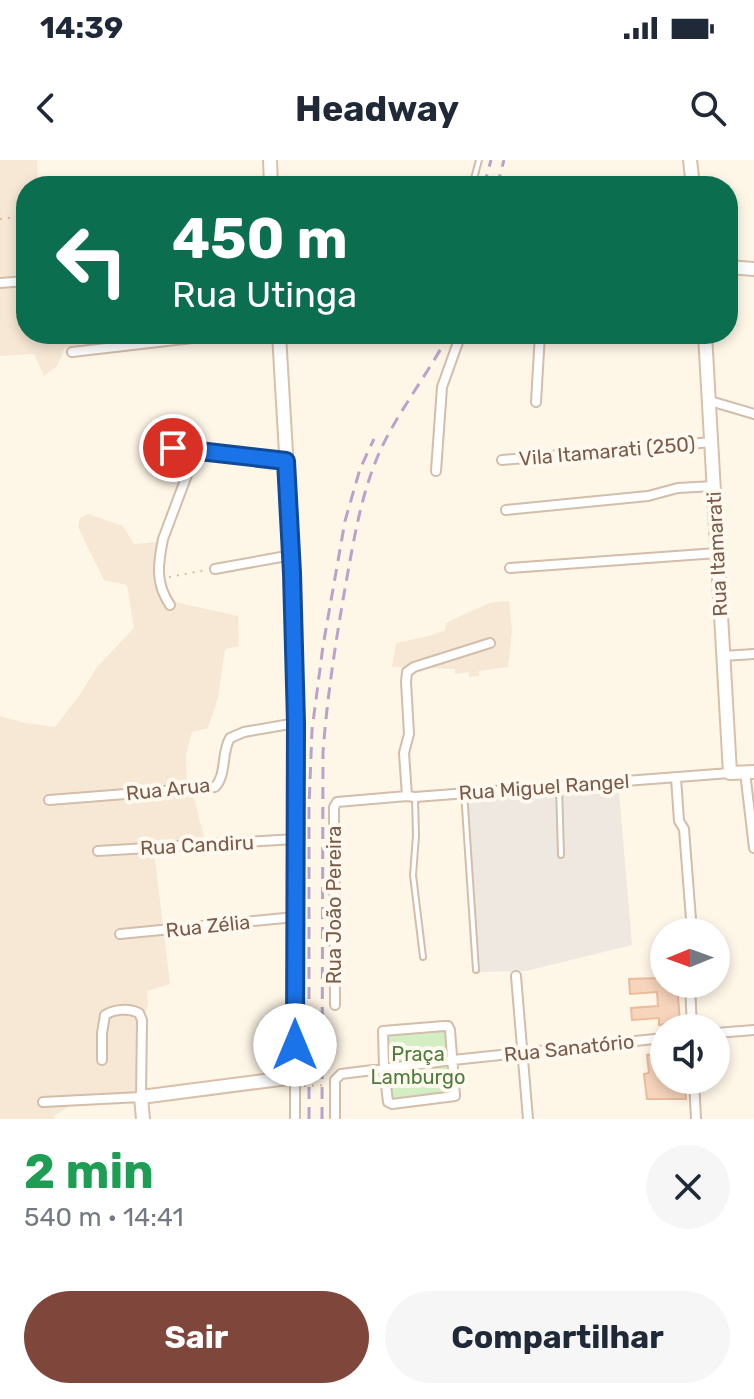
<!DOCTYPE html>
<html lang="pt">
<head>
<meta charset="utf-8">
<style>
	body { margin:0; font-family:Rubik,sans-serif; background:#f6f6f7; color:#1f2937; height:100vh; display:flex; flex-direction:column; font-size:30px; white-space:nowrap }
	* { box-sizing:border-box; margin:0 }
	p { font-size:26px; color:#747a83 }
	.icon { flex:none; width:44px; height:44px; fill:none; stroke:currentColor; stroke-width:2; stroke-linecap:round; stroke-linejoin:round }
	.map { position:relative; height:959px; overflow:hidden }
	.side { display:flex; flex-direction:column; background:#fff; flex:1 }
	.side>* { flex:none }
	.hud { position:absolute; left:16px; top:16px; width:722px; height:168px; border-radius:32px; box-shadow:0 4px 12px #0003; background:#0b6e4f; color:#fff; overflow:hidden }
	.needle { width:52px; rotate:269deg }
	.fabs { position:absolute; left:650px; top:758px; display:grid; gap:16px }
	.fabs a { display:grid; place-items:center; width:80px; height:80px; border-radius:50%; background:#fff; box-shadow:0 4px 12px #0003; font-size:40px }
	.pin { position:absolute; display:grid; place-items:center; width:68px; height:68px; color:#fff; margin:-34px; border:4px solid #fff; border-radius:50%; box-shadow:0 2px 8px #0007 }
	.me { position:absolute; width:88px; margin:-44px; rotate:0deg; stroke-linejoin:round; filter:drop-shadow(0 0 6px #0008) }
	.turn { display:flex; align-items:center; gap:28px; height:168px; padding:0 24px; font-size:36px }
	.turn .icon { width:104px; height:104px; stroke-width:2.5 }
	.turn b { display:block; font-size:56px; line-height:68px }
	.round { display:grid; place-items:center; flex:none; width:84px; height:84px; border-radius:42px; background:#f6f6f7 }
	.headline { display:flex; align-items:center; justify-content:space-between; height:136px; padding:0 24px }
	h1 { font-size:48px; font-weight:700; line-height:60px; color:#1e9e55 }
	.action { display:flex; gap:16px; margin-top:auto; padding:16px 24px }
	.action a { flex:1; height:92px; border-radius:48px; background:#7f473c; color:#fff; font-size:32px; font-weight:700; line-height:92px; text-align:center }
	.action a+a { background:#f6f6f7; color:#1f2937 }
	.status { display:flex; justify-content:space-between; align-items:center; height:56px; padding:0 40px; background:#fff; direction:ltr }
	.status svg { height:22px; fill:currentColor }
	header { display:flex; justify-content:space-between; align-items:center; height:104px; padding:0 24px; background:#fff; font-size:36px; font-weight:700 }
	.map>svg:first-child { display:block }
	.residential { fill:#f7e8d5 }
	.industrial { fill:#efe8e1 }
	.green { fill:#d4eec3 }
	.building { fill:#f7d4bc; stroke:#ebbb9b; stroke-width:2 }
	.lines { fill:none; stroke-linecap:round; stroke-linejoin:round }
	.lane-casing { stroke:#d3bdab; stroke-width:8 }
	.street-casing { stroke:#d3bdab; stroke-width:12 }
	.secondary-casing { stroke:#d8c0aa; stroke-width:16 }
	.path { stroke:#ddb89e; stroke-width:2; stroke-dasharray:2 6; stroke-linecap:butt }
	.lane { stroke:#fff; stroke-width:4 }
	.street { stroke:#fff; stroke-width:8 }
	.secondary { stroke:#fff; stroke-width:12 }
	.rail { stroke:#b9a3cb; stroke-width:3; stroke-dasharray:12 8; stroke-linecap:butt }
	.route-casing { stroke:#114b97; stroke-width:20 }
	.route { stroke:#1a73e8; stroke-width:14 }
	.labels { text-anchor:middle; stroke-width:8; stroke-linejoin:round; paint-order:stroke }
	.street-label { font-size:20px; fill:#7c5b48; stroke:#fff9f0 }
	.park-label { font-size:20px; fill:#4d7d3c; stroke:#fff9f0 }
</style>
</head>
<body>
<div class="status"><b>14:39</b><svg viewBox="0 0 49 12"><path d="M0 12V9h3v3zM5 12V6h3v6zM10 12V3h3v9zM15 12V0h3v12zM26 1h20v11H26zM47 4h2v5h-2z"/></svg></div>
<header><svg class="icon" aria-label="back" viewBox="0 0 24 24"><path d="M15 5l-7 7 7 7"/></svg>Headway<svg class="icon" aria-label="search" viewBox="0 0 24 24"><circle cx="10" cy="10" r="6"/><path d="M15 15l6 6"/></svg></header>
<div class="map">
<svg width="754" height="959" viewBox="0 0 754 959">
	<rect width="100%" height="100%" fill="#fef6e7"/>
	<!-- residential -->
	<path class="residential" d="M0 0H37L38 24H42V26H26V174H80L81 185 65 187 57 206 44 216 34 194 0 196Z
		M88 354 123 366 134 384 158 382 161 391 163 427 175 442 238 456 239 486 225 489 218 538 208 568 192 572 186 594 187 633 193 634 204 677 153 683 170 824 147 831 148 844 146 851 141 935 81 939 55 955 54 959H0V556L25 563 55 567 81 533 97 507 134 468 127 425 104 420 78 367 80 358Z
		M509 441 512 471 508 507 479 511V516L469 517V512L455 514V509L392 507 396 483 429 476 445 470 446 463 489 443Z"/>
	<!-- industrial -->
	<path class="industrial" d="M619 632 632 785 526 811 480 812 466 640Z"/>
	<!-- green -->
	<path class="green" d="M444 869 446 871 451 934 394 941 391 939 386 878 388 874Z"/>
	<!-- building -->
	<path class="building" d="M657 798H664V824H677L680 862 659 865V858L632 860 631 848 658 846 657 832 630 834 629 819 657 818Z
		M664 893V920H684L686 939H647L644 914 649 913 647 895Z"/>
	<g class="lines">
		<defs>
			<path id="lane" d="M472 26 479 0
				M559 626 561 695
				M464 632 476 810
				M415 637 416 676 413 715 423 797"/>
			<path id="street" d="M0 123 26 121
				M72 192 227 174
				M710 241 754 254
				M536 242 540 174
				M173 288 286 301
				M502 300 712 282
				M436 311 442 227 461 174
				M506 350 648 336 678 328 714 326
				M510 408 717 393
				M215 409 292 395
				M170 445C155 423 158 404 163 379L196 291
				M723 496 754 494
				M745 612 754 688
				M676 618 679 661 684 669 692 772
				M407 636 404 593 409 574 406 522 407 512 414 507 490 483
				M49 640 215 627C227 614 221 593 230 578L244 572 296 563
				M98 691 295 679
				M120 774 295 757
				M516 816 528 959
				M690 824 692 868
				M335 845 334 647 337 642 407 636 415 637 730 613
				M444 866H448L450 870 455 936 392 944 388 942 384 908 383 871Z
				M716 873 754 870
				M295 917V959
				M694 920 696 959
				M43 942 141 937 142 860 139 853C129 848 114 849 105 855L102 873V900
				M335 959V920L341 914 453 900 664 878"/>
			<path id="secondary" d="M270 0 271 26
				M690 0 693 26
				M728 107 754 109
				M705 174 730 613 754 612
				M143 959 141 937 295 917 296 563 292 395 279 174"/>
		</defs>
		<!-- lane casing -->
		<use href="#lane" class="lane-casing"/>
		<!-- street casing -->
		<use href="#street" class="street-casing"/>
		<!-- secondary casing -->
		<use href="#secondary" class="secondary-casing"/>
		<!-- path -->
		<path class="path" d="M0 59 26 56
			M169 417 206 410
			M304 926 325 925"/>
		<!-- lane -->
		<use href="#lane" class="lane"/>
		<!-- street -->
		<use href="#street" class="street"/>
		<!-- secondary -->
		<use href="#secondary" class="secondary"/>
		<!-- rail -->
		<path class="rail" d="M484 26 491 0
			M497 26 504 0
			M309 959V647L312 570 323 486 345 361 360 309 374 279
			M322 959 323 592C327 539 335 486 344 434 353 385 360 336 380 291 399 250 428 214 449 174"/>
	</g>
	<g class="lines">
		<defs>
			<path id="route" d="M173 288 286 301 292 413 296 563 295 885"/>
		</defs>
		<!-- route casing -->
		<use href="#route" class="route-casing"/>
		<!-- route -->
		<use href="#route" class="route"/>
	</g>
	<g class="labels">
		<!-- street labels -->
		<g class="street-label">
			<text transform="translate(607 291) rotate(-5)" y="7">Vila Itamarati (250)</text>
			<text transform="translate(717 394) rotate(-93)" y="7">Rua Itamarati</text>
			<text transform="translate(544 627) rotate(-4)" y="7">Rua Miguel Rangel</text>
			<text transform="translate(168 629) rotate(-6)" y="7">Rua Arua</text>
			<text transform="translate(197 685) rotate(-3)" y="7">Rua Candiru</text>
			<text transform="translate(334 745) rotate(-90)" y="7">Rua João Pereira</text>
			<text transform="translate(208 766) rotate(-6)" y="7">Rua Zélia</text>
			<text transform="translate(569 888) rotate(-6)" y="7">Rua Sanatório</text>
		</g>
		<!-- park labels -->
		<g class="park-label">
			<text x="418" y="901">Praça<tspan x="418" dy="23">Lamburgo</tspan></text>
		</g>
	</g>
</svg>
<div class="fabs">
<a><svg class="needle" viewBox="-14 -14 28 28"><path d="M0-13l5 13h-10z" fill="#e53935"/><path d="M0 13l5-13h-10z" fill="#747a83"/></svg></a>
<a><svg class="icon" aria-label="sound" viewBox="0 0 24 24"><path d="M4 9h4l5-4v14l-5-4H4zM17 9q2 3 0 6"/></svg></a>
</div>
<div class="pin" style="left:173px;top:288px;background:#d93025"><svg class="icon" aria-label="arrive" viewBox="0 0 24 24"><path d="M6 21V4h12l-3 4 3 4H6"/></svg></div>
<svg class="me" style="left:295px;top:885px" viewBox="-20 -20 40 40"><circle r="19" fill="#fff"/><path d="M0-13L10 11 0 6-10 11z" fill="#1a73e8"/></svg>
<div class="hud">
<div class="turn"><svg class="icon" aria-label="left" viewBox="0 0 24 24"><path d="M17 20v-9H6M10 6l-5 5 5 5"/></svg><div><b>450 m</b>Rua Utinga</div></div>
</div>
</div>
<section class="side">
<div class="headline"><div><h1>2 min</h1><p>540 m · 14:41</p></div><a class="round"><svg class="icon" aria-label="close" viewBox="0 0 24 24"><path d="M6 6l12 12M18 6L6 18"/></svg></a></div>
<div class="action"><a>Sair</a><a>Compartilhar</a></div>
</section>
</body>
</html>
